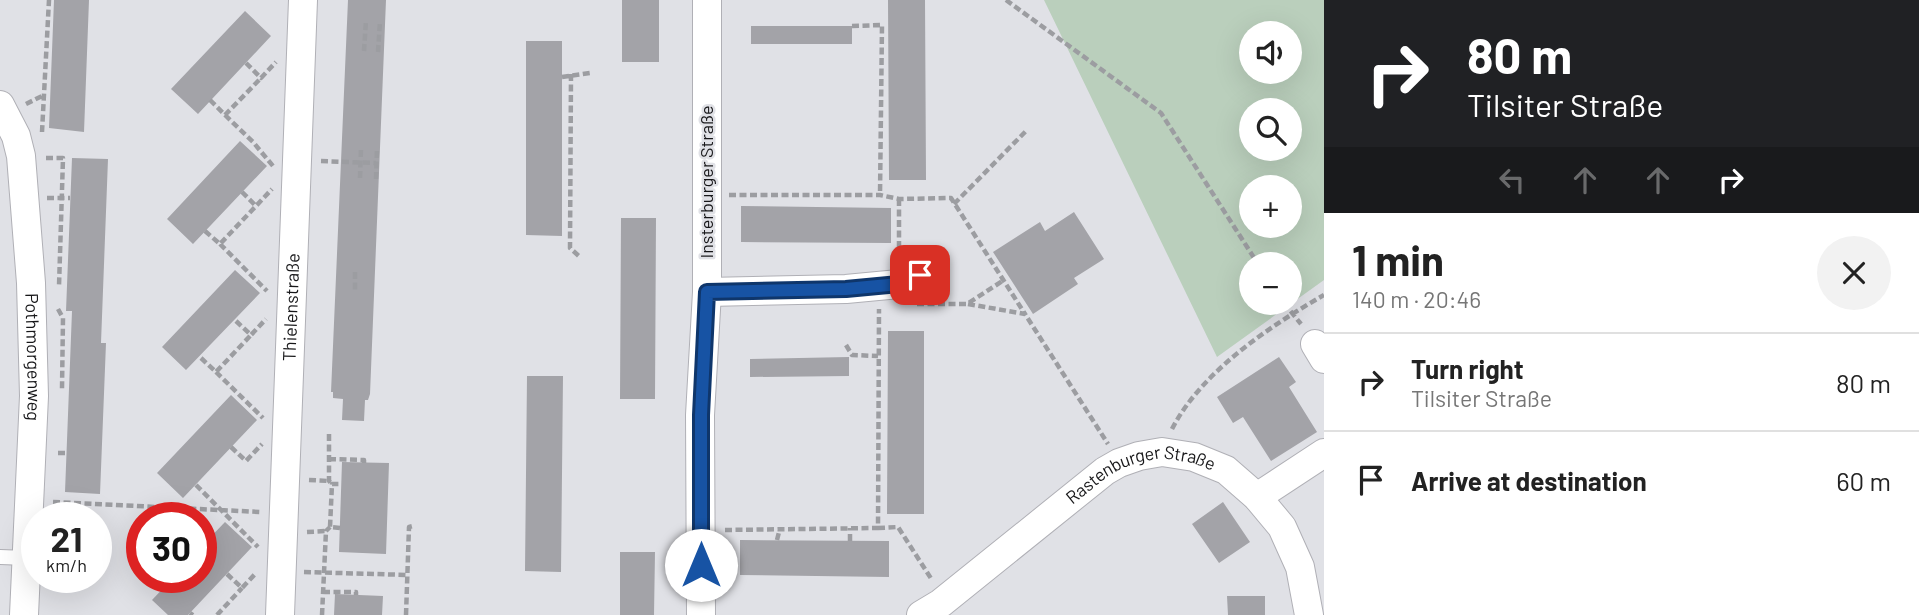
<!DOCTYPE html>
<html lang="en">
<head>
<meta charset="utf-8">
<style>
	body { margin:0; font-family:Barlow,sans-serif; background:#f2f2f2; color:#222; height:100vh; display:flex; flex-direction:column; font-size:26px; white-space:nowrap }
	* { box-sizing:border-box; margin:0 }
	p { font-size:23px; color:#767676 }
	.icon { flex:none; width:38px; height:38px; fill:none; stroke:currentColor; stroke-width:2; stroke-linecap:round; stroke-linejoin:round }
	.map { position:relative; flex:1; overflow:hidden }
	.panel { display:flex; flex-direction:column; background:#fff; width:595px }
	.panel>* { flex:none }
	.hud { background:#202124; color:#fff; overflow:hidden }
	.fabs { position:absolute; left:1239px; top:21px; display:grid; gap:14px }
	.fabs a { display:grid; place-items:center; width:63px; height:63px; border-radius:50%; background:#fff; box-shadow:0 7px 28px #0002; font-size:35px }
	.speed { position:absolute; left:21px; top:502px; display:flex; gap:14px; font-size:35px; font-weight:700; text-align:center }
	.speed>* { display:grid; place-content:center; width:91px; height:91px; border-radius:50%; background:#fff; box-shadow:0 7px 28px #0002; line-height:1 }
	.speed small { font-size:18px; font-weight:400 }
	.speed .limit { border:10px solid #d22; background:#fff; color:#111 }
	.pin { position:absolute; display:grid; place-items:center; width:60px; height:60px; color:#fff; margin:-30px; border-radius:14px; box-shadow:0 4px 10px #0006 }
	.me { position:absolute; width:77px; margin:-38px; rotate:0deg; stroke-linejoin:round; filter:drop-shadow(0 0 5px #0008) }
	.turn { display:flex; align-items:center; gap:24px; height:147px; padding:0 28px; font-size:32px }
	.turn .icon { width:91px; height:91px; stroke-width:2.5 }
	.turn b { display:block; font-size:49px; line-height:60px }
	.lanes { display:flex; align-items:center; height:66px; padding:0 28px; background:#0003; justify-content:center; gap:35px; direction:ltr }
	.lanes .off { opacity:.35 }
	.round { display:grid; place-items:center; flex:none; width:74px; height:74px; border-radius:37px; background:#f2f2f2 }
	.headline { display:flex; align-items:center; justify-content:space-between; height:119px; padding:0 28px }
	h1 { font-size:42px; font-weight:700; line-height:52px }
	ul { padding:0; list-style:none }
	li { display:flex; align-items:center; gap:21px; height:98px; padding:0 28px; border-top:2px solid #e0e0e0 }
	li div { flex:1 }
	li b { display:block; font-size:26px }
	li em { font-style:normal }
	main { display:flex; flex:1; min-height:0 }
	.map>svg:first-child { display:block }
	.green { fill:#bacfbc; fill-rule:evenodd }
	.building { fill:#a3a3a8 }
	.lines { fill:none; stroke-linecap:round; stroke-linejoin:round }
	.lane-casing { stroke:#b0b0b6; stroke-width:16 }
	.street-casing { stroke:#b0b0b6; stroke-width:30 }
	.path { stroke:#9c9da1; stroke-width:4.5; stroke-dasharray:7 3.5; stroke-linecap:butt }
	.lane { stroke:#fff; stroke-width:14 }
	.street { stroke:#fff; stroke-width:28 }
	.route-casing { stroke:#0f366b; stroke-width:18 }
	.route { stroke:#1753a4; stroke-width:12 }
	.labels { text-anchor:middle; stroke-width:5; stroke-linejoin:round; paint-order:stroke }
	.street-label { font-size:18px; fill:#171719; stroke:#e0e1e6 }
</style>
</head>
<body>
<main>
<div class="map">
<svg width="1324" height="615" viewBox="0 0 1324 615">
	<rect width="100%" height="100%" fill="#e0e1e6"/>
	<!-- green -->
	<path class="green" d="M1044 0H1324V280L1217 357ZM1290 33V72H1251V33ZM1251 110H1290V149H1251ZM1251 187H1290V226H1251ZM1251 264H1290V303H1251Z"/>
	<!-- building -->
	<path class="building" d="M54 0H89L84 132 49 128Z
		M348 0H386L370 394 368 400H365L364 421 342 420 343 399 333 398V392H331Z
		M622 0H659V62H622Z
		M888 0H925L926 180H889Z
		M245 11 271 36 198 114 171 89Z
		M751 26H852V44H751Z
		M526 41H562V236L526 235Z
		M240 141 267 166 193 244 167 219Z
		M72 158 108 159 101 343H106L100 494 65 492 72 311H66Z
		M741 206 891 208V243L741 242Z
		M1074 212 1104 259 1074 278 1078 284 1033 314 993 252 1040 222 1045 231Z
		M621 218H656L655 399H620Z
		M235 270 260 293 186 370 162 347Z
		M888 331H924V514H887Z
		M849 357V376L750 377V359Z
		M1279 357 1296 382 1289 387 1317 432 1271 461 1243 417 1233 423 1217 397Z
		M527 376H563L561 572 525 571Z
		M231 395 257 420 183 498 157 473Z
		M342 462 389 463 386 554 339 552Z
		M1223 502 1250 542 1219 563 1192 524Z
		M225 522 252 547 188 615H168L152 600 173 578H201V547Z
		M740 540 889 541V577L740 575Z
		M620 552H655L654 615H620Z
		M335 594 383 596 382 615H334Z
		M1227 596H1265V615H1228Z"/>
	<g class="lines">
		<defs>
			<path id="lane" d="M0 557 27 558"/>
			<g id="street">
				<path id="s1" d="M0 105 16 136 21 156 31 283 34 396 24 615"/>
				<path d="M707 292 846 289 899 284 920 275"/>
				<path d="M1315 344 1324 359"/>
				<path d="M1257 497 1324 453"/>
				<path id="s2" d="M280 615 303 0"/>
				<path d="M701 615 700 415 707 292V0"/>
				<path id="s3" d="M921 615 941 603 1105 471 1119 463 1139 456 1162 452 1194 457 1226 470 1257 497 1282 527 1300 567 1309 615"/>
			</g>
		</defs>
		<!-- lane casing -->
		<use href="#lane" class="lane-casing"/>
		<!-- street casing -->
		<use href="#street" class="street-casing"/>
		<!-- path -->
		<path class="path" d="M1006 0 1161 113 1258 264
			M852 26 882 25 880 195
			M364 51 366 20
			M378 52 380 21
			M246 63 261 78 276 62
			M571 74 570 248 581 258
			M562 77 590 73
			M210 100 225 115 261 78
			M26 104 44 95
			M225 115 253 142 273 166
			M42 132 49 0
			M46 158H63L59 286
			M321 161 376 163
			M360 178 361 148
			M376 179 377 148
			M242 192 256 206 272 189
			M729 195H880L899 199 951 198 1025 314
			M47 198H70
			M899 199V258
			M954 204 1027 130
			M205 231 220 244 256 206
			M220 244 267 291
			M355 272V290
			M1284 303 1301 324
			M917 304H967L1004 280
			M968 304 1025 314 1108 444
			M58 309 63 318 62 389
			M236 321 251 335 266 319
			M846 345 852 355 878 356
			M201 358 216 372 251 335
			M216 372 263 418
			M1172 429C1201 372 1270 326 1324 295
			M329 434V481L332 484
			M231 447 246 461 262 444
			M58 453H67
			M329 459 364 460V463
			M309 480 329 481
			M196 485 258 547
			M53 502 261 512
			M340 528 330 527 332 484H341
			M878 528 898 527 932 580
			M725 530 878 528 879 309
			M307 532 326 531
			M777 540 780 528
			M850 541V528
			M304 572 408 575
			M227 574 242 588 256 573
			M323 592H356V595
			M190 613 193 615
			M217 615 242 588
			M322 615 326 531 330 527
			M406 615 409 527 413 526"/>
		<!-- lane -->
		<use href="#lane" class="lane"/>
		<!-- street -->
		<use href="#street" class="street"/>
	</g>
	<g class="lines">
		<defs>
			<path id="route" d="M701 565V415L707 292 846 289 899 284 920 275"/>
		</defs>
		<!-- route casing -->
		<use href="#route" class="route-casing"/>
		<!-- route -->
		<use href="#route" class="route"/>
	</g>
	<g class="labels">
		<!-- street labels -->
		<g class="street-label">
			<text transform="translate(707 182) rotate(-90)" y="6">Insterburger Straße</text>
			<text dy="6" stroke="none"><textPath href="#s2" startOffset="308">Thielenstraße</textPath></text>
			<text dy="6" stroke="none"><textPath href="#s1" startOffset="257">Pothmorgenweg</textPath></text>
			<text dy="6" stroke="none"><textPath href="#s3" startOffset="268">Rastenburger Straße</textPath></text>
		</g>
	</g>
</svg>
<div class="fabs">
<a><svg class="icon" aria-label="sound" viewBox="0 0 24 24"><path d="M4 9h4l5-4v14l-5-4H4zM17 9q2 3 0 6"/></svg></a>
<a><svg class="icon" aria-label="search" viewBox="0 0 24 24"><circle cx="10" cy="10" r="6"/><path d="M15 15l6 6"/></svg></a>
<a>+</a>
<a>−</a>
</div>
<div class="speed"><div>21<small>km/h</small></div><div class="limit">30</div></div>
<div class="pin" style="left:920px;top:275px;background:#d93025"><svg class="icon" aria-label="arrive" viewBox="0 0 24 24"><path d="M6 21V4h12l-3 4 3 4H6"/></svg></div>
<svg class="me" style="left:701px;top:565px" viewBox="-20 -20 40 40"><circle r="19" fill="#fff"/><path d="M0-13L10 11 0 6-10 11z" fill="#1753a4"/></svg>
</div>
<section class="panel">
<div class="hud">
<div class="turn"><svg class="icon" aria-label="right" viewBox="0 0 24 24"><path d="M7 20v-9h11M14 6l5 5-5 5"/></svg><div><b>80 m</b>Tilsiter Straße</div></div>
<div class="lanes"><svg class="icon off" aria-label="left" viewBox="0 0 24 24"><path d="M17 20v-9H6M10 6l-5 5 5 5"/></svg><svg class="icon off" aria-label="ahead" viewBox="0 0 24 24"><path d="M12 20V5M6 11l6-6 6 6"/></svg><svg class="icon off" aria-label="ahead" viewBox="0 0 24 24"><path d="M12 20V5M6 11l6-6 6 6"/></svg><svg class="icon" aria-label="right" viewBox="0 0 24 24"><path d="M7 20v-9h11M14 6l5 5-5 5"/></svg></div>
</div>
<div class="headline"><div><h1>1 min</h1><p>140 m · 20:46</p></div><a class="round"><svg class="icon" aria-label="close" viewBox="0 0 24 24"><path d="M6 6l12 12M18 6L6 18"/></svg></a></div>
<ul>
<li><svg class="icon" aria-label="right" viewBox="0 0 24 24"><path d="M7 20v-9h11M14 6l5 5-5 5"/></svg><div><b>Turn right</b><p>Tilsiter Straße</p></div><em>80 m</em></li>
<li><svg class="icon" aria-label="arrive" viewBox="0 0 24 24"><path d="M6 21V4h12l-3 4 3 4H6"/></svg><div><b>Arrive at destination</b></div><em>60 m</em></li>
</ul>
</section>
</main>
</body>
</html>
